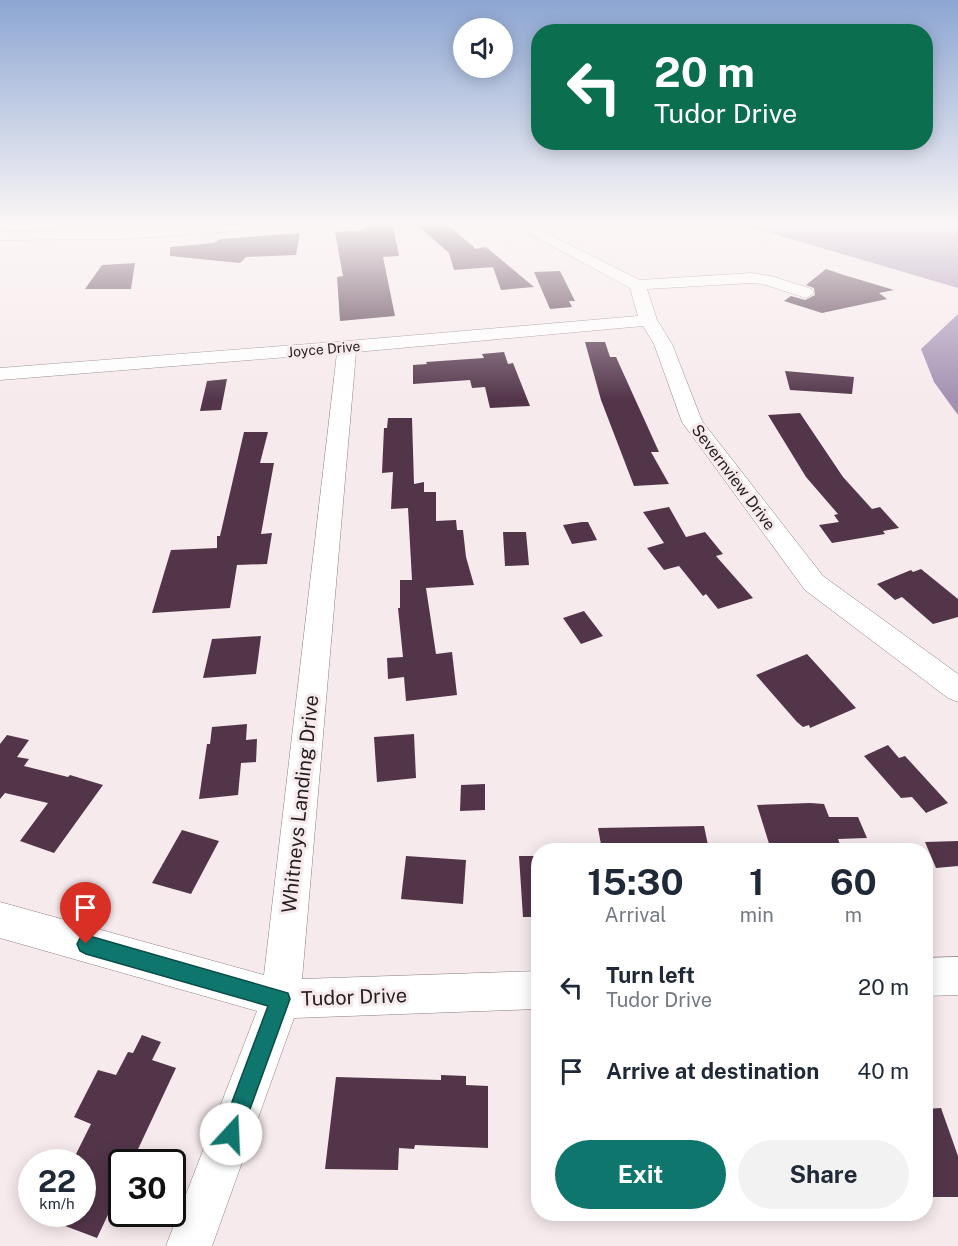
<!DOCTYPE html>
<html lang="en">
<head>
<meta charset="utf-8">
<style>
	body { margin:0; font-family:"Public Sans",sans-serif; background:#f2f2f3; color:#1f2937; height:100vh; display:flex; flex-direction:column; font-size:22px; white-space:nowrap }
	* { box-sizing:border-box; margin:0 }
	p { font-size:20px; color:#747a83 }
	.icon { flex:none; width:33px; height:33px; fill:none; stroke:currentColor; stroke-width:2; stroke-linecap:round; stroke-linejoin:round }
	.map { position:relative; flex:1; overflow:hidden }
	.drawer { position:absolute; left:531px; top:843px; width:402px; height:378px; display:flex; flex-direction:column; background:#fff; border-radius:24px; box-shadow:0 3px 15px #0003 }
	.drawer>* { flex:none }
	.top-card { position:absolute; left:531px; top:24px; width:402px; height:126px; border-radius:24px; box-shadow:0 3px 15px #0003; background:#0b6e4f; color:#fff; overflow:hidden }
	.tools { position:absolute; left:453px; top:18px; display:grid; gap:12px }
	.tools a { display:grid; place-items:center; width:60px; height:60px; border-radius:50%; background:#fff; box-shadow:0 3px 15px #0003; font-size:30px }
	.speed { position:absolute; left:18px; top:1149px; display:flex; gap:12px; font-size:30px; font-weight:700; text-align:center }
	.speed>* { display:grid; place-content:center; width:78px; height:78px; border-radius:50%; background:#fff; box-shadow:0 3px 15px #0003; line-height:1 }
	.speed small { font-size:15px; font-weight:400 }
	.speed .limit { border:3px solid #111; border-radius:9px; background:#fff; color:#111 }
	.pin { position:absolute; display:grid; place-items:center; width:51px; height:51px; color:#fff; margin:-62px -26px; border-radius:50% 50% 50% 0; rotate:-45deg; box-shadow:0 0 6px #0007 }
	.pin .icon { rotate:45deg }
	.me { position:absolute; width:66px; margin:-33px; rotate:20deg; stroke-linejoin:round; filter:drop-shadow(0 0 4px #0008) }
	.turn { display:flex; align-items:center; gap:21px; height:126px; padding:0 24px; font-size:27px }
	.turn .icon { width:78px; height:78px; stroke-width:2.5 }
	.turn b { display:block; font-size:42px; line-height:51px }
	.eta { display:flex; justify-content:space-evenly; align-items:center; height:102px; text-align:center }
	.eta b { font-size:36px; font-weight:700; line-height:42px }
	.cta { display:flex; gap:12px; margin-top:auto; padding:12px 24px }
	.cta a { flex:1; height:69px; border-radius:36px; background:#0f766e; color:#fff; font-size:24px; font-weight:700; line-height:69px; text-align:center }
	.cta a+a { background:#f2f2f3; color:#1f2937 }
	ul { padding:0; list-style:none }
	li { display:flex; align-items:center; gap:18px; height:84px; padding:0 24px }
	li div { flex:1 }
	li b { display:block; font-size:22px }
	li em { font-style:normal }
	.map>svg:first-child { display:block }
	.water { fill:#a390b2 }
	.building { fill:#53354a }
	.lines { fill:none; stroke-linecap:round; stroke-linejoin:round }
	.minor-casing { stroke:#8b7f81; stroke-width:1 }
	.minor { fill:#fff; fill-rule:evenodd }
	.route { fill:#0f766e; stroke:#0a4d48; stroke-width:1.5 }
	.labels { text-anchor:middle; stroke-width:6; stroke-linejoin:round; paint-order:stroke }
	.far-street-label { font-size:14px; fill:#241f20; stroke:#f7eaec }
	.street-label { font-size:16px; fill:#241f20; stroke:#f7eaec }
	.near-street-label { font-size:20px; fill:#241f20; stroke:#f7eaec }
</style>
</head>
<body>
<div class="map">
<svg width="958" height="1246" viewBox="0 0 958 1246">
	<rect width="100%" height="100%" fill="#f7eaec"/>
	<!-- water -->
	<path class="water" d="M747 226H958V288Z
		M958 314V415L934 382 921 349Z"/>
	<!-- building -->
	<path class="building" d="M367 226H393L399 256 383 257 395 316 340 321 337 277 343 276 335 232 364 230Z
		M418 226H449L476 249 484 247 487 250 485 246 534 287 501 290 493 267 454 270 449 253Z
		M300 233 296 255 246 257 240 263 170 256V247L213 243 221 239Z
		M135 263 131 289H85L102 265Z
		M826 269 844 275 894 290 879 293 887 299 822 313 784 301 791 296 805 300 815 295 814 288 806 285Z
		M560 271 575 301H569L572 307 550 309 534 272Z
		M585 342H605L610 357H616L659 452H651L669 484 634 486 601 400Z
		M504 352 508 364 513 363 530 406 490 408 485 387 472 388 470 380 413 384V365L427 364 426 362 484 358 482 354Z
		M785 371 854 377 852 394 790 390Z
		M227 379 221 410 200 411 207 381Z
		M800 413 843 477 872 509 880 507 899 528 883 531 885 534 832 543 819 525 839 522 834 515 838 514 806 477 768 415Z
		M388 418H412L414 484 424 482V492H436V521L456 520 457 530H463L466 557 474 585 426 588 436 654 452 652 457 695 406 701 404 677 388 679 387 658 403 657 398 608H400V580H412L408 508 391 509 393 472 382 473 384 428H387Z
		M244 432H268L260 463H274L261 534 272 533 267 564 237 565 230 608 152 613 171 550 217 548V536H220Z
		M669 507 686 537 705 532 723 554 716 556 753 598 718 609 706 594 703 596 679 566 664 570 647 548 664 543 643 512Z
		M582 522H588L597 540 572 544 563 525Z
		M503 532H526L529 565 505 566Z
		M921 569 958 599V617L933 624 902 597 895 600 877 584 911 570 913 572Z
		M584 611 603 636 581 644 563 618Z
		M261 636 256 674 203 678 212 639Z
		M807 654 856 708 810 728 809 725 803 727 797 722 756 675Z
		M247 724 246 740 257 739 256 762 241 763 238 795 199 799 207 744H210L212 727Z
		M414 734 416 778 377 782 374 737Z
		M7 735 29 740 17 757 29 759 24 766 68 777 70 775 103 785 54 853 20 841 48 803 5 793 0 799V744Z
		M888 745 899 758 905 756 948 803 926 813 912 797 901 798 864 756Z
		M485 784V810L460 811 461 785Z
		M810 803 824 804 829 817H858L867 838 838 839 842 850H771L757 805Z
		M704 826 709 850H602L598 828Z
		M182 830 219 841 191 894 152 883Z
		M958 841V866L936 868 925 842Z
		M406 856 466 860 463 904 401 899Z
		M519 856H538V917H523Z
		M142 1035 161 1042 152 1060 176 1068 132 1162H122V1185L97 1238 36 1215V1214H82V1162H72L91 1124 74 1117 98 1070 116 1075 128 1052 133 1053Z
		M441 1075 466 1076V1085L488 1086V1148L415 1145 414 1149 399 1148 398 1170 325 1169 336 1077 441 1080Z
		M941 1108 958 1156V1197H926V1109Z"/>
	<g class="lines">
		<defs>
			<path id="minor" d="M201 226H255L248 230 124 239 0 240V232L93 231Z
				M515 226H532L640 280 751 273 771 276 812 289 814 293 806 298 763 284 751 283 647 289 657 320 672 344 702 421 823 576 958 674V702L948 698 805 590 682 422 654 344 643 326 356 352 302 979 538 971V1009L294 1018 212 1246H166L257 1011 0 938V902L264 975 337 353 0 380V368L347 341 638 316 630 288Z
				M958 957V995L926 996V958Z"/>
		</defs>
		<!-- minor casing -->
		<use href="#minor" class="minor-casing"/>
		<!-- minor -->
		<use href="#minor" class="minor"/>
	</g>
	<!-- sky -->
	<linearGradient id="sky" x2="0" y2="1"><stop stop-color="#8ca6d2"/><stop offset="0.56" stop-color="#fbf6f6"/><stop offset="1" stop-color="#fbf6f6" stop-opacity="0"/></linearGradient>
	<rect width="958" height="400" fill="url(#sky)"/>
	<!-- route -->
	<path class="route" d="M86 935 288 993 290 999 238 1142 231 1145 223 1142 220 1134 268 1006 86 954 80 951 77 944 80 938Z"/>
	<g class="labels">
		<!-- far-street labels -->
		<g class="far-street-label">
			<text transform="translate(324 349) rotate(-5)" y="5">Joyce Drive</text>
		</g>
		<!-- street labels -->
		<g class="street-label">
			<text transform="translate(734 477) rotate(53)" y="6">Severnview Drive</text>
		</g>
		<!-- near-street labels -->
		<g class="near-street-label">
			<text transform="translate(300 804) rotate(-84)" y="7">Whitneys Landing Drive</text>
			<text transform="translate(354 997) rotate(-2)" y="7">Tudor Drive</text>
		</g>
	</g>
</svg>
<div class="tools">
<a><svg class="icon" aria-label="sound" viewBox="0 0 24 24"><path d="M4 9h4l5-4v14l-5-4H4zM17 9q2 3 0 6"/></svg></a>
</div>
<div class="speed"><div>22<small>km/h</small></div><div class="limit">30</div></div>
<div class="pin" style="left:86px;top:944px;background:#d93025"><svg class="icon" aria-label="arrive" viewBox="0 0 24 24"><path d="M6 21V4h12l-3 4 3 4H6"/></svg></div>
<svg class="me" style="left:231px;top:1134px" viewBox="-20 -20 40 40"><circle r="19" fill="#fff"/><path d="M0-13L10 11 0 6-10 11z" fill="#0f766e"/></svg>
<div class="top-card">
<div class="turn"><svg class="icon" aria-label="left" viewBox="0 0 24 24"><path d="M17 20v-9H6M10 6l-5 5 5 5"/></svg><div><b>20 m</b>Tudor Drive</div></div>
</div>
<section class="drawer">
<div class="eta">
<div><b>15:30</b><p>Arrival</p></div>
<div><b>1</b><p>min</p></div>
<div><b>60</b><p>m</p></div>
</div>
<ul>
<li><svg class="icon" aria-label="left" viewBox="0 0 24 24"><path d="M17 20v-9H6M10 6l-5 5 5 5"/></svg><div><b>Turn left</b><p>Tudor Drive</p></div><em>20 m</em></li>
<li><svg class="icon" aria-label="arrive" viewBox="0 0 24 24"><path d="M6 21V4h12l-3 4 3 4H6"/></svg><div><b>Arrive at destination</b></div><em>40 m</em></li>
</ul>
<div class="cta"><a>Exit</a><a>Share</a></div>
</section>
</div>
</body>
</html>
